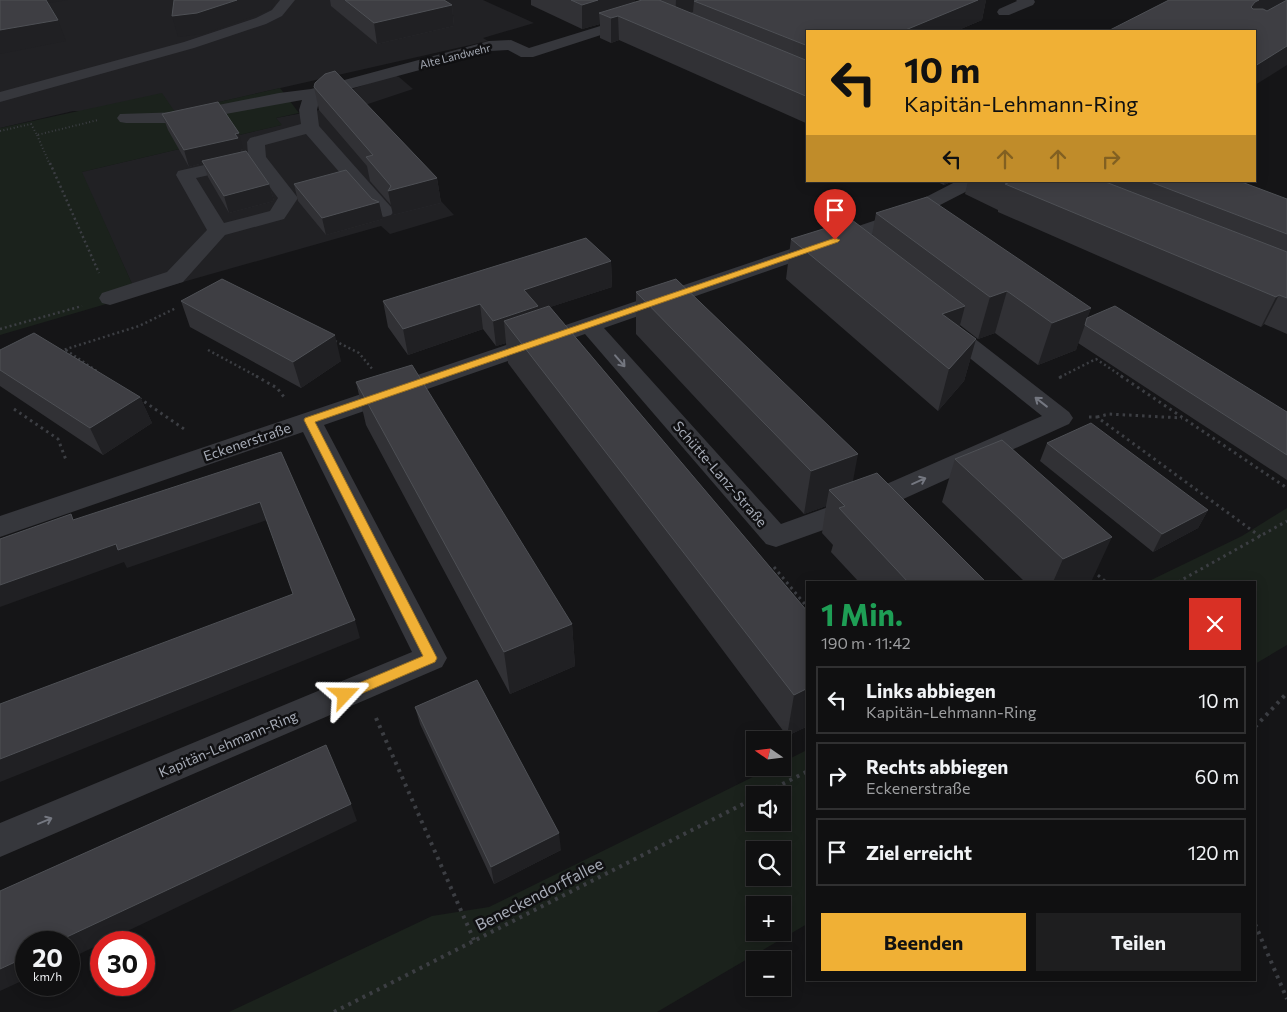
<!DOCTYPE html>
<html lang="de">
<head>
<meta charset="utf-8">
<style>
	body { margin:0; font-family:Commissioner,sans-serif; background:#1e1e1f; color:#f1f3f6; height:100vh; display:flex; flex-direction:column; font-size:19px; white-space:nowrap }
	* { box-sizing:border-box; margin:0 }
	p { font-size:16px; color:#9c9d9f }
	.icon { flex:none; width:28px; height:28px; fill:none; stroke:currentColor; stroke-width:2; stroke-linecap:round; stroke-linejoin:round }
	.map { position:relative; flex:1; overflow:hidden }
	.details { position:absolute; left:806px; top:581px; width:450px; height:400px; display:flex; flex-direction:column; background:#101011; border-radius:0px; box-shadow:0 2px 12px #0003,0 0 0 1px #303031 }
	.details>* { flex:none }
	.banner { position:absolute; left:806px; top:30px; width:450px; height:152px; border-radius:0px; box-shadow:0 2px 12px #0003,0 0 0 1px #303031; background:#f0b035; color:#111; overflow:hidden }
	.needle { width:32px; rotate:284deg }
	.tools { position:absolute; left:746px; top:731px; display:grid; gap:10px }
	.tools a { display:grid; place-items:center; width:45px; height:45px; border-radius:0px; background:#101011; box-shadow:0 2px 12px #0003,0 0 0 1px #303031; font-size:25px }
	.speed { position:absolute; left:15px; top:931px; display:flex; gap:10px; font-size:25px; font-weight:700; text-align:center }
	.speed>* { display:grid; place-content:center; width:65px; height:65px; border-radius:50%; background:#101011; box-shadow:0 2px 12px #0003,0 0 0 1px #303031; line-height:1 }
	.speed small { font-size:12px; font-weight:400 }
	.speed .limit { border:8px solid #d22; background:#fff; color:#111 }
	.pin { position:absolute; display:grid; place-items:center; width:42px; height:42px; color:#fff; margin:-51px -21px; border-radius:50% 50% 50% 0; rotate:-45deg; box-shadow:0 0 5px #0007 }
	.pin .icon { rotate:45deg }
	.me { position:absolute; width:55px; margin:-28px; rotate:67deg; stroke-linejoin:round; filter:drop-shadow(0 0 4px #0008) }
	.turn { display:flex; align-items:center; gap:18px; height:105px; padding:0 15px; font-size:22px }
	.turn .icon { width:65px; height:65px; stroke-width:2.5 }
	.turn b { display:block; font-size:35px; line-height:42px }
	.lanes { display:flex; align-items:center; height:48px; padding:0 15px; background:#0003; justify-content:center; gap:25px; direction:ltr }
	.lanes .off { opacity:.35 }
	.round { display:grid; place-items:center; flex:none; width:52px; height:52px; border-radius:0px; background:#1e1e1f }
	.head { display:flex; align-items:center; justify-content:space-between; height:85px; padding:0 15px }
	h1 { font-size:30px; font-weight:700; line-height:38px; color:#1e9e55 }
	.button { display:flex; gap:10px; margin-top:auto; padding:10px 15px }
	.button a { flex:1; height:58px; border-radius:0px; background:#f0b035; color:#111; font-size:20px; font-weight:700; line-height:58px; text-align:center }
	.button a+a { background:#1e1e1f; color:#f1f3f6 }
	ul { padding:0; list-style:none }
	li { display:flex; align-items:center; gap:15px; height:68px; margin:0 10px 8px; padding:0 5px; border:2px solid #303031; border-radius:0px }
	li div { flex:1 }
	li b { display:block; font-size:19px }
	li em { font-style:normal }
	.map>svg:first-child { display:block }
	.built { fill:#212124 }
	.green { fill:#1b221c; fill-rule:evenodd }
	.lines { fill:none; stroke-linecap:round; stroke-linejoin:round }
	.path-far3 { stroke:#3c3e43; stroke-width:2; stroke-dasharray:1 2.5; stroke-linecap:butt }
	.path-far2 { stroke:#3c3e43; stroke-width:2.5; stroke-dasharray:2 3; stroke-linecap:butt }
	.path-far1 { stroke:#3c3e43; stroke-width:3; stroke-dasharray:2.5 4; stroke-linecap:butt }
	.path { stroke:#3c3e43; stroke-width:4; stroke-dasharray:3 5; stroke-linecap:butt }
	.minor { fill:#36373c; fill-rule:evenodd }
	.wall { fill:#313135 }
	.shaded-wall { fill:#202023 }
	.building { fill:#3e3e43; stroke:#4e5055 }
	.oneway { stroke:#747780 }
	.route { fill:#f0b035; stroke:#9c7222 }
	.labels { text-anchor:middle; stroke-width:5; stroke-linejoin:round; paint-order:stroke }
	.far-street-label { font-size:11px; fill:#a7acb7; stroke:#101012 }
	.street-label { font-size:14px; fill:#a7acb7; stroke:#101012 }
	.near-street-label { font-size:16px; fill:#a7acb7; stroke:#101012 }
</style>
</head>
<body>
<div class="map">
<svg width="1287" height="1012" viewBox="0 0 1287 1012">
	<rect width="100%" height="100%" fill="#151517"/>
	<!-- built -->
	<path class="built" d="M0 0H483L534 23 483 38 488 41 175 112 73 111 0 128Z
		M394 75 399 77 413 89 365 105 360 114 454 215 390 234 381 226 137 295 81 172 281 125 276 118 319 110V100Z"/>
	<!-- green -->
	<path class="green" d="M280 88 299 113 276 118 282 125 82 172 137 295 0 335V128L162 93 175 112Z
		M1287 508V645L1255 664V582H1147L1242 536Z
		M807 750V924L657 1012H229L432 916 489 907 771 768H782L783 762ZM755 795H782V822H755ZM755 850H782V878H755ZM755 905H782V932H755Z"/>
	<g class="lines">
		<!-- path-far3 -->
		<path class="path-far3" d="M0 131 31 124 37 135 98 120
			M37 135 50 165"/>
		<!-- path-far2 -->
		<path class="path-far2" d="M50 163 99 273
			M0 329 82 306
			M335 341 359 353 373 370
			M66 350 98 372
			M208 350 258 377
			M60 351 139 326 176 308
			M1060 377 1096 359 1123 377"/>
		<!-- path-far1 -->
		<path class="path-far1" d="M256 376 277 388 284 397
			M1121 376 1287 488
			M1059 378 1063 376
			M139 398 187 431
			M14 409 58 439 66 460
			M1089 417H1097L1261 537
			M1097 417 1109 414 1182 418
			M774 567 808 608
			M1093 571 1106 582
			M1178 582 1287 521"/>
		<!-- path -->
		<path class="path" d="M376 718 474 940
			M1255 727 1287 693
			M761 795 808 771
			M1255 924 1287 999
			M334 1012 755 798"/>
		<!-- minor -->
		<path class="minor" d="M280 0H295L282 16 266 24 194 48 0 102V92L184 42 256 18 272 10Z
			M1016 0H1034L1035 2 1033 5 1009 15H999L997 12 999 9 1017 1Z
			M636 15 641 16 643 19 641 22 533 57H521L508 50 490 51 320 97 317 110 319 126 391 207 394 211 391 215 384 217 377 215 306 134 265 145 266 157 298 198 284 219 225 235 183 282 110 305 102 303 99 298 102 293 167 272 207 230 176 175 178 171 248 155 247 142 250 138 301 124 299 110 302 100 176 123H126L120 122 117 118 120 114 183 112 279 93 311 89 489 41 511 40 529 48ZM253 165 278 198 270 211 224 223 196 178Z
			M957 181H981L979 185 905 223 604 328 781 524 859 496 1042 416 936 331 933 326 936 321 944 319 952 321 1069 412 1073 418 1069 424 879 510 776 547 766 544 585 334 324 425 447 658 442 667 0 857V823L412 652 303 432 0 537V516L891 215Z"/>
	</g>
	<!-- wall -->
	<path class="wall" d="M330 0H444L452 5 454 26 377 44 331 6Z
		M531 0H635V2L641 1 639 0H986L982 20 956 31H808V124L619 40 611 43 600 38V24L582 29 531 5Z
		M314 87 437 178 441 203 393 215 391 205 370 181 367 166 319 110Z
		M162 114 243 149 241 150 242 152 269 184 274 201 229 213 208 177 203 163 189 167 168 130Z
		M935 181H953L944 185Z
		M968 181H1239L1287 199V334L1264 324 1261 327 998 212V210L965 194Z
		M294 184 372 199 379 202 383 219 326 235 298 201Z
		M876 213 1091 308 1087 318 1287 412V480L1078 343 1076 350 1038 365 995 333 978 339 960 325 959 327 976 339 964 381 938 411 786 279 791 239 872 235Z
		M611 261 612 287 550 307 808 612V726L787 736 508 363 506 343 496 346 483 329 408 355 388 327 383 301Z
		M636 292 853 481 986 582H859L831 552 833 545 822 533 826 506 804 514 636 334Z
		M181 301 341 361 301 388 190 327Z
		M0 350 140 397 152 423 103 455 0 386Z
		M356 382 572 624 575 666 510 694 366 425Z
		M1047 443 1208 510 1198 528 1153 552 1040 461Z
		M955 459 1092 580 1086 582H1025L942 502Z
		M415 707 561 850 494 884 420 724Z"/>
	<!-- shaded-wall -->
	<path class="shaded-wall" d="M42 0H68L44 4Z
		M237 0H275V4L271 9 255 16 203 34 178 37 172 16Z
		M598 0H635V13L618 16 619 40 611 43V18L599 13 600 24 582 29V5Z
		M676 0H741L694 1 693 12 675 17Z
		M978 0H986L982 20 956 31H903Z
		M1259 0H1287L1241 31 1251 7 1255 2Z
		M452 5 454 26 377 44 374 23Z
		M58 20 66 41 0 54V30Z
		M1287 46V65L1255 85V66Z
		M239 133 243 149 241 150 242 154 202 161 203 163 189 167 184 150Z
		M437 178 441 203 393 215 388 191Z
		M945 181H953L944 185Z
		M269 184 274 201 229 213 224 196Z
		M379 202 383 219 326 235 322 218Z
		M611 261 612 287 538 311 504 321 506 343 496 346 493 321 524 290Z
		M1007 291 995 333 978 339 990 297Z
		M1279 295 1264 324 1261 327 1276 297Z
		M480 304 483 329 408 355 403 329Z
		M965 306 954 348 932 356 942 314Z
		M1091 308 1076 350 1038 365 1052 323Z
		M335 335 341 361 301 388 293 362Z
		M976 339 964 381 938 411 949 369Z
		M140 397 152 423 103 455 90 428Z
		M858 454 850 497 829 490 826 506 804 514 811 471Z
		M260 502 267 520 127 568 124 562 0 607V585L116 544Z
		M1208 510 1198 528 1153 552 1162 534Z
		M1112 537 1092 580 1086 582H1053L1063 559Z
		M355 620 360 638 0 782V759Z
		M572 624 575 666 510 694 504 652Z
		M808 688V726L787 736 794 695Z
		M351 804 357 821 69 959V942H56Z
		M559 833 561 850 494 884 491 867Z
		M26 957V979L0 991V969Z"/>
	<!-- building -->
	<path class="building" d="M0 0H46L58 20 0 30Z
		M174 0H237L197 13 172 16Z
		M345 0H444L452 5 374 23Z
		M571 0H598L582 5Z
		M642 0H659L808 61V97L618 16 611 18 599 13Z
		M699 0H978L903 31H808V46L694 1Z
		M1169 0H1259L1255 2 1251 7 1253 9H1263L1267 11 1287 0V46L1255 66V31H1108Z
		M335 71 437 178 388 191 391 186 366 157 373 155 314 87 315 83 325 74Z
		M218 102 239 133 235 134 238 138 184 150 162 114Z
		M246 151 269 184 224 196 202 161Z
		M346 170 372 199 379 202 322 218 294 184Z
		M1005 181H1103L1287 252V298L1279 295 1276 297 1005 184 1008 183Z
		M1148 181H1239L1287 199V234Z
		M927 197 1091 308 1052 323 1007 291 990 297 876 213Z
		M852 220 965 306 942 314 976 339 949 369 791 239Z
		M586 238 611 261 524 290 538 306 493 321 480 304 403 329 383 301Z
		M222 279 335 335 293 362 181 301Z
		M676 279 858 454 811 471 636 292Z
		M549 306 808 612V688L794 695 504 321Z
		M1115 306 1287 412V455L1085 325 1087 318Z
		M34 333 140 397 90 428 0 370V350Z
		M412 365 572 624 504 652 356 382Z
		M1091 423 1208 510 1162 534 1047 443Z
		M1002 440 1112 537 1063 559 955 459Z
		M281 452 355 620 0 759V704L293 594 260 502 118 550 116 544 0 585V539L71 514 73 520Z
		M877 473 986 582H908L839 508 845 506 829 490Z
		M477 680 559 833 491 867 415 707Z
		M326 745 351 804 56 942H26V957L0 969V891Z"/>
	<!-- one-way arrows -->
	<defs><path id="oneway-shaft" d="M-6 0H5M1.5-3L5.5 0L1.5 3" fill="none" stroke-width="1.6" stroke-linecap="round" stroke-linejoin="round" transform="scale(1.25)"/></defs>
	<g class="oneway">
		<use href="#oneway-shaft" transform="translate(620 361) rotate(49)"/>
		<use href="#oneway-shaft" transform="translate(1041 402) rotate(-142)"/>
		<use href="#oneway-shaft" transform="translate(919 481) rotate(-24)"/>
		<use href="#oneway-shaft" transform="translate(45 821) rotate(-23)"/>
	</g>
	<!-- route -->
	<path class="route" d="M835 238 840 240 838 242 315 422 437 658 435 662 349 699 345 701 340 699 338 695 340 691 423 656 304 420 305 418Z"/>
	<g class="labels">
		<!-- far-street labels -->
		<g class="far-street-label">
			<text transform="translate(455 56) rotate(-14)" y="4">Alte Landwehr</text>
		</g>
		<!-- street labels -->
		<g class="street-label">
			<text transform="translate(247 442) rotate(-19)" y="5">Eckenerstraße</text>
			<text transform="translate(720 474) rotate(49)" y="5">Schütte-Lanz-Straße</text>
			<text transform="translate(228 744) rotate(-23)" y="5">Kapitän-Lehmann-Ring</text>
		</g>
		<!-- near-street labels -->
		<g class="near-street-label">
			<text transform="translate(539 894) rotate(-27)" y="6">Beneckendorffallee</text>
		</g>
	</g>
</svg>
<div class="tools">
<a><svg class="needle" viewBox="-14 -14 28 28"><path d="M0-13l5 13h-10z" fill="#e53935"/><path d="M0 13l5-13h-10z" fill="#9c9d9f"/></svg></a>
<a><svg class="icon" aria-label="sound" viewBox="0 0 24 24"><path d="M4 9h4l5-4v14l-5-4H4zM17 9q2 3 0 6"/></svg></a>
<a><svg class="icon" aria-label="search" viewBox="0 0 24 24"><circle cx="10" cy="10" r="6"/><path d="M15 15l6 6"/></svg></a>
<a>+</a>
<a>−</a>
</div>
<div class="speed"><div>20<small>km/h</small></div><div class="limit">30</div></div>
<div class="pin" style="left:835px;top:240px;background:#d93025"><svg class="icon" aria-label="arrive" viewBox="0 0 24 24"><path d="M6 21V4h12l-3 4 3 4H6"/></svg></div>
<svg class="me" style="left:345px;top:695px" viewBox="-20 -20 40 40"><path d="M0-17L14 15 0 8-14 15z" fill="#f0b035" stroke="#fff" stroke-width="4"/></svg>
<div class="banner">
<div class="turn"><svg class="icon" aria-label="left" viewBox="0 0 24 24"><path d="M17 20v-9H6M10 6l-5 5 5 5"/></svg><div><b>10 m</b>Kapitän-Lehmann-Ring</div></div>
<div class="lanes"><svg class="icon" aria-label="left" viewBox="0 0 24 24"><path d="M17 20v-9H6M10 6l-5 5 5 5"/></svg><svg class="icon off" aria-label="ahead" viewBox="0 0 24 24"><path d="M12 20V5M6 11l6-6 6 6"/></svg><svg class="icon off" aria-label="ahead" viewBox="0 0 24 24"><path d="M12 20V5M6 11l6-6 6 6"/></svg><svg class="icon off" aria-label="right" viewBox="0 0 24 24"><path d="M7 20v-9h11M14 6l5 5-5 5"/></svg></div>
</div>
<section class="details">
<div class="head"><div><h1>1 Min.</h1><p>190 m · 11:42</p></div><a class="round" style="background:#d93025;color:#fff"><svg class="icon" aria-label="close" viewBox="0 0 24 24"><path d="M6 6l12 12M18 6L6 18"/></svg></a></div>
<ul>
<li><svg class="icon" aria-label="left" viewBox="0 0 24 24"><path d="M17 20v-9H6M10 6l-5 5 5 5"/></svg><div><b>Links abbiegen</b><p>Kapitän-Lehmann-Ring</p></div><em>10 m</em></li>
<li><svg class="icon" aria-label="right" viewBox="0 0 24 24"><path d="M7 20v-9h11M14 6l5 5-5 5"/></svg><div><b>Rechts abbiegen</b><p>Eckenerstraße</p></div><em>60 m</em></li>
<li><svg class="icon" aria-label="arrive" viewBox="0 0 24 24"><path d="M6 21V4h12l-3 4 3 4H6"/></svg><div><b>Ziel erreicht</b></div><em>120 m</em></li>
</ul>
<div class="button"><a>Beenden</a><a>Teilen</a></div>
</section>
</div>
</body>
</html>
